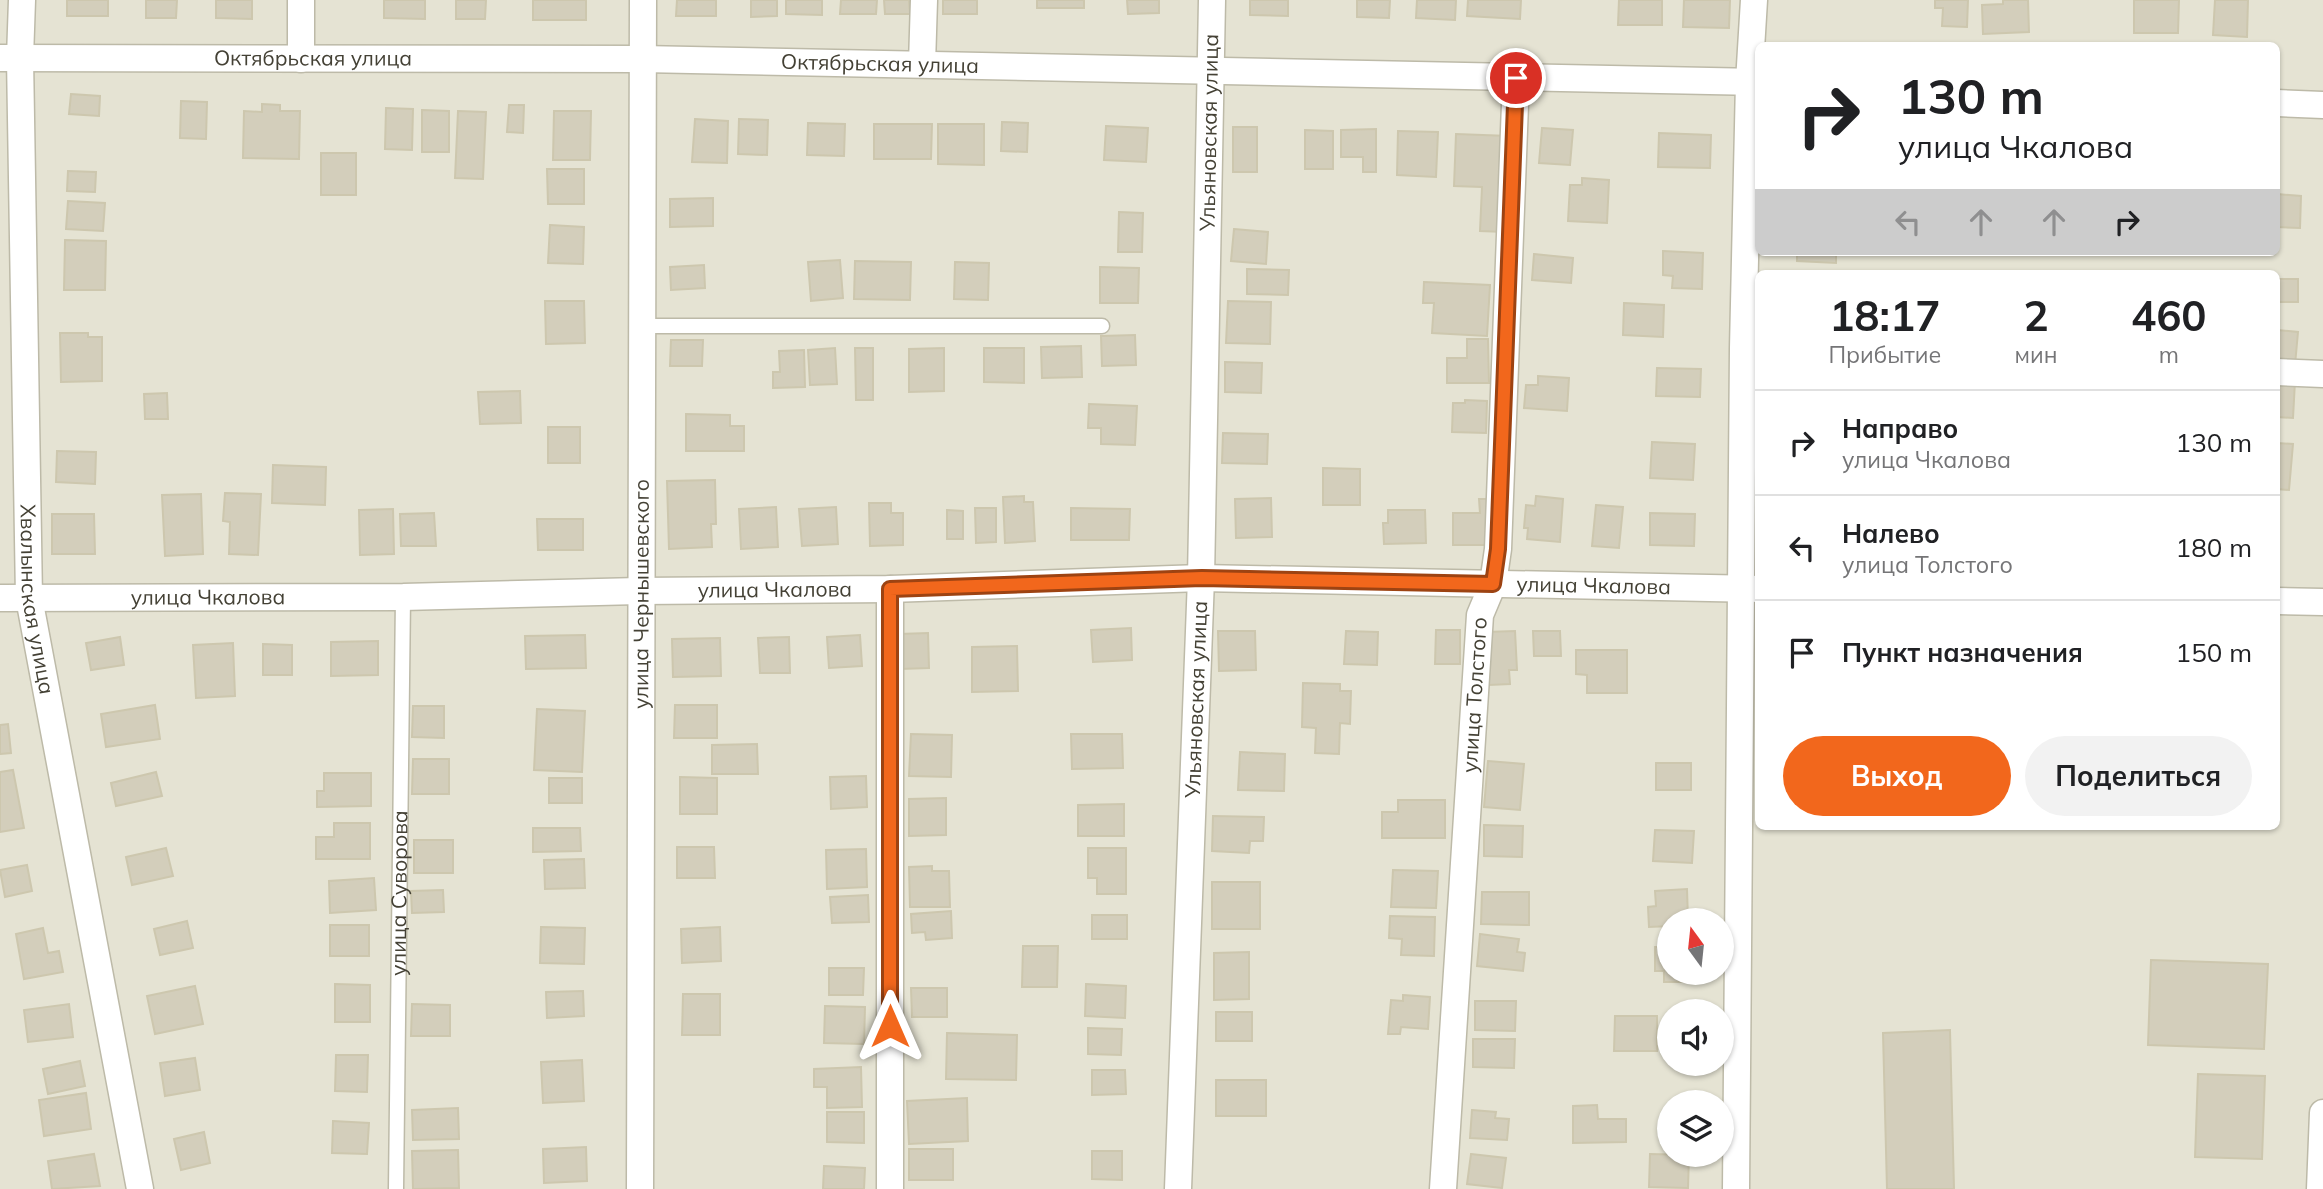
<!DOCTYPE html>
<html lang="ru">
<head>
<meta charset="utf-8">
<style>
	body { margin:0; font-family:Mulish,sans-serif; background:#f2f2f2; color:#202124; height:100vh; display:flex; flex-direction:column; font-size:26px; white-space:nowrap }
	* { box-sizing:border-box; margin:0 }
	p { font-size:23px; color:#757577 }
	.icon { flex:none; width:38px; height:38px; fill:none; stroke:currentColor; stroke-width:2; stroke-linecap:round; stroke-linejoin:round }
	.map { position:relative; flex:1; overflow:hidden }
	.details { position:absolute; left:1755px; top:270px; width:525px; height:560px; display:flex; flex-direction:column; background:#fff; border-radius:10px; box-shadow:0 2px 5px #0004 }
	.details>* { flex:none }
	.hud { position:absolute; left:1755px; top:42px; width:525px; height:214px; border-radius:10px; box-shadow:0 2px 5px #0004; background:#fff; color:#202124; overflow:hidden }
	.needle { width:46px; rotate:345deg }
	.tools { position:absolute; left:1657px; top:908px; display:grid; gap:14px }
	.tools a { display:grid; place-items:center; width:77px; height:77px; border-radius:50%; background:#fff; box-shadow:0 2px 5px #0004; font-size:35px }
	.pin { position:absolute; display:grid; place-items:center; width:60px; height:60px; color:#fff; margin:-30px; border:4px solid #fff; border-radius:50%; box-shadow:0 2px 7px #0007 }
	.me { position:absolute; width:77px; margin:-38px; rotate:0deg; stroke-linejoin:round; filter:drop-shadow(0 0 5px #0008) }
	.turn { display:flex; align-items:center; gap:24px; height:147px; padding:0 28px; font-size:32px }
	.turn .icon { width:91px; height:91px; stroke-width:2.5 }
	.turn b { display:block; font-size:49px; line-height:60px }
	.lanes { display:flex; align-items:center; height:66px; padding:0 28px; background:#0003; justify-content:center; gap:35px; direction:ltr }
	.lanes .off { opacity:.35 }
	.eta { display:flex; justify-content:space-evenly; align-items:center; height:119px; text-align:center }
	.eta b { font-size:42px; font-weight:700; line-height:49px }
	.primary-button { display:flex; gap:14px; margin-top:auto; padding:14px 28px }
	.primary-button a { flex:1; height:80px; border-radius:42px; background:#f2671c; color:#fff; font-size:28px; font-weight:700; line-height:80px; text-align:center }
	.primary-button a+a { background:#f2f2f2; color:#202124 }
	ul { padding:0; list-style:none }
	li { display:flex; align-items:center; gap:21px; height:105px; padding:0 28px; border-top:2px solid #e0e0e0 }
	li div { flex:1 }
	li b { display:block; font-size:26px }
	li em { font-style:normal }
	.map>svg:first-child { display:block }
	.residential { fill:#e5e3d3; fill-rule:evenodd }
	.building { fill:#d3cebb; stroke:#cdc7ae; stroke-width:2 }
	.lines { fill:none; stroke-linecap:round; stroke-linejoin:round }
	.service-casing { stroke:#bdbaa8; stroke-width:17 }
	.minor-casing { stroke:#bdbaa8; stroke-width:29 }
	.service { stroke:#fff; stroke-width:14 }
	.minor { stroke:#fff; stroke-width:26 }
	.route-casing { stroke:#9d4312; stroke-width:18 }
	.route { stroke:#f2671c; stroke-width:12 }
	.labels { text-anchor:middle; stroke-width:6; stroke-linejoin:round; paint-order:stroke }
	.street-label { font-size:21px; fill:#444135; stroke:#fff }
</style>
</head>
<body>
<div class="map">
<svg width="2323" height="1189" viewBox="0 0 2323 1189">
	<rect width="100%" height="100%" fill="#f2f0e5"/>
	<!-- residential -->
	<path class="residential" d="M0 0H2323V1189H0ZM1759 46H2277V252H1759ZM1759 273H2277V826H1759ZM1670 920H1722V973H1670ZM1670 1012H1722V1064H1670ZM1670 1102H1722V1155H1670Z"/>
	<!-- building -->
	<path class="building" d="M67 0H108V16H67Z
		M146 0H177L176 18H146Z
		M216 0H252V19L216 18Z
		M384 0H425V19L384 18Z
		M456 0H486L485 19H456Z
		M533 0H586V20H533Z
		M677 0H716V16H676Z
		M751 0H777V16L751 17Z
		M786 0H822V15L786 14Z
		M841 0H877L876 14H840Z
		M884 0H909L910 14H885Z
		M943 0H977V14H943Z
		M1037 0H1084V8H1037Z
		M1127 0H1159V13L1128 14Z
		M1250 0H1288V16L1250 15Z
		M1357 0H1390L1389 18 1357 17Z
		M1417 0H1456L1455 20 1416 18Z
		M1468 0H1521L1520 19 1467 16Z
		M1619 0H1662V25H1618Z
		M1684 0H1730L1729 28 1683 27Z
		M1935 0H1968L1967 27 1942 26 1943 8H1935Z
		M2003 0H2028L2029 32 1983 34 1982 5 2003 4Z
		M2134 0H2179L2178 33H2134Z
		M2215 0H2248L2247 37 2213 35Z
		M71 94 100 96 99 116 69 114Z
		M181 101 207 102 206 139 180 138Z
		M262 104 280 105V111H300L299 159 243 158 244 111 262 112Z
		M509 105H524L523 133 507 132Z
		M386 108 413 109 412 150 385 149Z
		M422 110 449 111V152H422Z
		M458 111 486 112 483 179 455 178Z
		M554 111H591L590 160H553Z
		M695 119 728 121 727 163 692 162Z
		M739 119 768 120 767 155 738 154Z
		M1002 122 1028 123 1027 152 1001 151Z
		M808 123 845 124 844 156 807 155Z
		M874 124H932L931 159H874Z
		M938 124H984V165L938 164Z
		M1106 126 1148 128 1146 162 1104 160Z
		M1233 127H1257V172H1233Z
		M1542 128 1573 130 1570 165 1539 163Z
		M1376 129V172H1363V157H1341V130Z
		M1305 130 1333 131V169H1305Z
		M1398 131 1438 132 1436 177 1397 175Z
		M1659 133 1711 135 1710 168 1658 167Z
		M1456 134 1509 136 1505 232 1480 231 1482 187 1454 186Z
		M321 153H356V195H321Z
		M547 169H584V204H548Z
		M68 171 96 172 95 192 67 191Z
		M1582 178 1609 180 1607 223 1568 221 1570 185H1582Z
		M2277 194 2301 196 2300 228 2277 227Z
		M713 198V226L670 227V199Z
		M68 201 105 203 103 231 66 229Z
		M1119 212 1143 213 1142 252H1118Z
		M550 225 584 227 583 264 548 263Z
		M1234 229 1268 232 1266 264 1231 261Z
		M65 240 106 241 105 290H64Z
		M1663 251 1703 253 1702 289 1672 288 1673 276 1663 275Z
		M1797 252H1836V263L1797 261Z
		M1534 254 1573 258 1571 283 1532 280Z
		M840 260 843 298 811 301 808 262Z
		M855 261 911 262 910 300 854 299Z
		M955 262 989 263 988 300 954 299Z
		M704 265 705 288 671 290 670 267Z
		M1100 267 1139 268 1138 303H1100Z
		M1247 269 1289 270 1288 295 1247 294Z
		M2277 279H2298V302H2277Z
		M1424 282 1490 285 1487 336 1432 333 1434 303H1423Z
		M545 301H584L585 343 546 344Z
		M1228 301 1271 302 1270 344 1226 343Z
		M1624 303 1664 305 1663 337 1623 335Z
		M2277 330 2298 332 2295 365 2277 363Z
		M60 333H88V337H102V381L61 382Z
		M1135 335 1136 365 1102 366 1101 336Z
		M1467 339H1488L1489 383H1447V358H1467Z
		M671 340H703L702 366H670Z
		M1081 346 1082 377 1042 378 1041 347Z
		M835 348 837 384 810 385 808 350Z
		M855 348H873V400H856Z
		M944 348V391L909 392V349Z
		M984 348H1024V383L984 382Z
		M804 350 805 387 773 388V372H780L779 351Z
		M1225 362 1262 363 1261 393 1225 392Z
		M1657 368 1701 369 1700 397 1656 396Z
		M1538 376 1569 378 1567 411 1524 408 1526 385H1538Z
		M2277 380 2295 381 2293 418 2277 417Z
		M520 391 521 423 480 424 478 392Z
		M167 393 168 419H145L144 394Z
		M1465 400 1487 401 1486 433 1452 432 1453 403H1465Z
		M1089 404 1137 406 1135 445 1101 444V428H1088Z
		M686 414 730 415V426H744V451H686Z
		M548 427H580V463H548Z
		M1223 433 1268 434 1267 464 1222 463Z
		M1652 442 1695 444 1693 480 1650 478Z
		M2277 443 2293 444 2289 490 2277 489Z
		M57 451 96 452 95 484 56 482Z
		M273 465 326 467 325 505 272 503Z
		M1323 468 1360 469V505H1323Z
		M715 480 716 524H711L712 547 669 549 667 481Z
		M225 493 261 494 258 555 229 554 230 522 223 521Z
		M201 494 203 554 165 556 162 495Z
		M1024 496V502H1033L1035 541 1005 543 1003 497Z
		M1536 496 1563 499 1560 542 1527 539 1528 528H1524L1526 505 1535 506Z
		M1271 498 1272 537 1236 538 1235 499Z
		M1479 499H1491L1492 545H1453V513H1480Z
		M869 503H891V513H903V545L870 546Z
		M1596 505 1623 507 1619 548 1592 546Z
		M776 507 778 547 741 549 739 509Z
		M836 507 838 544 802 546 799 509Z
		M975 508H996V542L976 543Z
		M1071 508 1130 509 1129 540H1071Z
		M393 509 394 554 360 555 359 510Z
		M947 510 963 511V539H947Z
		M1388 510H1425L1426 543 1384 544 1383 523H1388Z
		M434 513 436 546H401L400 514Z
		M1650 513 1695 514 1694 546 1650 545Z
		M52 514H94L95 554H52Z
		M537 519H583V550H538Z
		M1131 628 1132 660 1093 662 1091 630Z
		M1436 630H1460V664H1435Z
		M1218 631H1255L1256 670 1219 671Z
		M1346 631 1378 632 1377 665 1344 664Z
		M1515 631 1517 670H1509L1510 684 1489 685 1486 632Z
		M1533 631H1560L1561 656H1534Z
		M928 633 929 668 900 669 899 634Z
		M585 635 586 668 526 669 525 636Z
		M860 635 862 666 829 668 827 637Z
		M120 637 124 665 91 670 86 643Z
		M789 637 790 673H760L758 638Z
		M720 638 721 676 673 677 672 639Z
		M378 641V675L331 676V642Z
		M233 643 235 696 196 698 193 645Z
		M263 644 292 645V675H263Z
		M1017 646 1018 691 972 692V647Z
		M1576 650H1627V693H1587V675L1576 674Z
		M1303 683 1340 684V691H1351L1350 724 1340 723 1339 754 1315 753 1316 728 1302 727Z
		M155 705 160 739 106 747 101 714Z
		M675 705H717V738H674Z
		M413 706H444V738L412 737Z
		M537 709 585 711 582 772 534 770Z
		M8 724 11 753 0 754V725Z
		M911 734 952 735 951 777 909 776Z
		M1071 734H1122L1123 768 1072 769Z
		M757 744 758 774H712V745Z
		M1240 752 1285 754 1284 791 1238 790Z
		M413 759H449V794H412Z
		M1488 761 1524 764 1520 810 1484 807Z
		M1656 763H1691V790H1656Z
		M13 770 24 828 0 832V772Z
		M156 772 162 796 116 806 111 783Z
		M324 773H371V806L317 807V791H324Z
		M866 776 867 807 831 809 830 777Z
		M680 777 717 778V814H680Z
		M549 778H582V803H549Z
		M946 798V835L909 836V799Z
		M1398 800H1445V838H1382V812H1398Z
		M1124 804V836H1078V805Z
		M1213 816 1264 817 1263 841H1250L1249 853 1212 851Z
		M334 823H370V859H316V837H334Z
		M1484 825 1523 826 1522 857 1484 856Z
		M533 828H580L581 851 533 852Z
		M1655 830 1694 831 1692 863 1653 861Z
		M414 840H453V873H414Z
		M677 847H714L715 878H677Z
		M166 848 173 876 132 885 126 857Z
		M1088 848H1126V894H1097V878H1088Z
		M866 849 867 887 827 889 826 850Z
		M584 859 585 888 545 889 544 860Z
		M27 865 32 891 5 897 0 870Z
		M932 866V871H949L950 907H910L909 867Z
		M1393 870 1438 871 1436 908 1391 907Z
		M374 878 376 910 330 913 329 881Z
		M1212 882H1260V929H1212Z
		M1687 889 1688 920H1670V926L1649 927 1648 907 1656 906 1655 891Z
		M443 890 444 912 412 913 411 891Z
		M1482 892H1529V925L1481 924Z
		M868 895 869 922 832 923 830 897Z
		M951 911 952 938 926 940 925 932 912 933 911 914Z
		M1092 915H1127V939H1092Z
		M1390 916 1435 917 1434 956 1401 955 1402 939 1389 938Z
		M187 921 193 948 160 955 154 929Z
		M330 925H369V956H330Z
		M541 927 585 928 584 964 540 963Z
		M720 927 721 961 682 963 681 929Z
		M43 928 48 953 59 951 63 972 24 979 16 934Z
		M1480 934 1519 939 1517 952 1525 953 1523 971 1477 966Z
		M1023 946H1058L1057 987H1022Z
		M1655 947H1670V973H1688V982H1664V971H1655Z
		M1249 952V999L1214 1000V953Z
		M2151 960 2268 964 2264 1049 2148 1045Z
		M829 968H864L863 995H829Z
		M335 984 370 985V1022H335Z
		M1086 984 1126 986 1125 1018 1085 1016Z
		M195 986 203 1024 155 1034 147 996Z
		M911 988H947V1017H912Z
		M583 991 584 1016 547 1018 546 992Z
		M683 994H720V1035H682Z
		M1403 995 1430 997 1428 1029 1401 1027 1400 1034H1388L1391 1000 1403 1001Z
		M1475 1001H1516L1515 1031 1475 1030Z
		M69 1004 73 1037 28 1042 24 1010Z
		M412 1004 450 1005V1036H411Z
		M825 1006 865 1007 864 1044 824 1043Z
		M1216 1012H1252V1041H1216Z
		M1615 1016H1657V1051H1614Z
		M1088 1028 1122 1029 1121 1055 1088 1054Z
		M1950 1030 1954 1189H1887L1883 1033Z
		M947 1033 1017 1035 1016 1080 946 1079Z
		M1473 1039H1515L1514 1068 1473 1067Z
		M336 1055H368L367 1092 335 1091Z
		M195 1058 200 1090 165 1096 160 1063Z
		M582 1060 584 1101 543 1103 541 1062Z
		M80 1061 85 1086 48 1094 43 1069Z
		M861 1067 862 1107 827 1108V1087H814V1069Z
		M1092 1070H1125L1126 1094 1092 1095Z
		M2198 1074 2265 1076 2262 1159 2195 1157Z
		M1216 1080H1266V1116H1216Z
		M86 1093 91 1129 44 1136 39 1100Z
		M967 1098 968 1141 909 1144 907 1101Z
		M1597 1105 1598 1119H1626V1142L1573 1143V1106Z
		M458 1108 459 1139 413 1140 412 1110Z
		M1472 1110 1496 1112 1495 1118 1509 1119 1507 1140 1470 1138Z
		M827 1112H864V1143L827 1142Z
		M333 1121 369 1123 367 1154 332 1153Z
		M204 1132 210 1163 181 1170 174 1139Z
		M586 1147 587 1181 544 1183 543 1149Z
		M909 1149H953V1180H909Z
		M458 1150 459 1188 413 1189 412 1151Z
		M1092 1151H1122V1180L1092 1179Z
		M94 1154 100 1186 52 1189 48 1161Z
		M1471 1154 1506 1158 1502 1188 1467 1184Z
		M1650 1154 1689 1155 1688 1188 1649 1187Z
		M824 1166 865 1168 864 1189H823Z"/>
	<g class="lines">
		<defs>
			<g id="service">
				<path d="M642 326H1102"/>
				<path id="s1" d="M396 1189 403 597"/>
			</g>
			<g id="minor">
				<path id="s2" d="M22 0 20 58 29 598 140 1189"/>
				<path d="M301 0V59"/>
				<path id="s3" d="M0 58 642 59 1759 82"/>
				<path d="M922 64 924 0"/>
				<path d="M2277 103 2323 105"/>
				<path d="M2277 372 2323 374"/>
				<path d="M890 589V1189"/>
				<path id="s4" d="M0 598 403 597 639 591 890 589 1201 578 1759 589"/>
				<path d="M2277 601 2323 602"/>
				<path id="s5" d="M640 1189 643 0"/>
				<path id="s6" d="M1178 1189 1201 578 1212 0"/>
				<path id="s7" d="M1443 1189 1480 615 1493 584 1498 549 1516 78"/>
				<path d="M1736 1189 1743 348 1749 82 1754 0"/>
				<path d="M2320 1189 2323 1113"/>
			</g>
		</defs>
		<!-- service casing -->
		<use href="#service" class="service-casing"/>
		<!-- minor casing -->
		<use href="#minor" class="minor-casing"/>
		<!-- service -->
		<use href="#service" class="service"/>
		<!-- minor -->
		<use href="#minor" class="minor"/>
	</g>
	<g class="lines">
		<defs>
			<path id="route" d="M890 1026V589L1202 578 1493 584 1498 549 1516 78"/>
		</defs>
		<!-- route casing -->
		<use href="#route" class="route-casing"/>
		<!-- route -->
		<use href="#route" class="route"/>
	</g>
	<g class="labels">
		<!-- street labels -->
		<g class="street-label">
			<text dy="7" stroke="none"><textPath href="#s3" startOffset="313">Октябрьская улица</textPath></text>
			<text dy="7" stroke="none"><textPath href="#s3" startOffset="880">Октябрьская улица</textPath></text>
			<text dy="7" stroke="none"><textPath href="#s6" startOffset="1057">Ульяновская улица</textPath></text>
			<text dy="7" stroke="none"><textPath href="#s4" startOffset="1594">улица Чкалова</textPath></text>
			<text dy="7" stroke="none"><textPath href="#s4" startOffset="775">улица Чкалова</textPath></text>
			<text dy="7" stroke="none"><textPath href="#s5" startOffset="595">улица Чернышевского</textPath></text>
			<text dy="7" stroke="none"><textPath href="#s4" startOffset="208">улица Чкалова</textPath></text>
			<text dy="7" stroke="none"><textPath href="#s2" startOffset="600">Хвалынская улица</textPath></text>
			<text dy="7" stroke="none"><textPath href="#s7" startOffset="495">улица Толстого</textPath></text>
			<text dy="7" stroke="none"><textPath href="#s6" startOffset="490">Ульяновская улица</textPath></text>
			<text dy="7" stroke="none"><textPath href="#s1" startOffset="296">улица Суворова</textPath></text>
		</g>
	</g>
</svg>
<div class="tools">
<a><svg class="needle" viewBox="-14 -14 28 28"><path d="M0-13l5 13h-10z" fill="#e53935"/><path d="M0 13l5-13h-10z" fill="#757577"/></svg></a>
<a><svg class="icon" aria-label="sound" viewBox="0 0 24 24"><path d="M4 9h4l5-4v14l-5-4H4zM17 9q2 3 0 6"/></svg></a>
<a><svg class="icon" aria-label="layers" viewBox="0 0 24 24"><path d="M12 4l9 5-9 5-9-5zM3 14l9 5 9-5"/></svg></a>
</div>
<div class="pin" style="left:1516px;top:78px;background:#d93025"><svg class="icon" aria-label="arrive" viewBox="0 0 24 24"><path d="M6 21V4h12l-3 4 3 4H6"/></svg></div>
<svg class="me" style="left:890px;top:1026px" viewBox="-20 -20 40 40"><path d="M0-17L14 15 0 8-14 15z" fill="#f2671c" stroke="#fff" stroke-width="4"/></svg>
<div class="hud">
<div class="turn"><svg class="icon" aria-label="right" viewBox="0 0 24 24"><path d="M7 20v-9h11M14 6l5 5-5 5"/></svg><div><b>130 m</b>улица Чкалова</div></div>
<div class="lanes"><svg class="icon off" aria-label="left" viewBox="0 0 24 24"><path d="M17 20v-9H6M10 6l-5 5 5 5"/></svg><svg class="icon off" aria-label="ahead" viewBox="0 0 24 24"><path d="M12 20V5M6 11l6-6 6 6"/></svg><svg class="icon off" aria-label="ahead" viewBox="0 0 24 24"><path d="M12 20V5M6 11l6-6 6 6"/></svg><svg class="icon" aria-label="right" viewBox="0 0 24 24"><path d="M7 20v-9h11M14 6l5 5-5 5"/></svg></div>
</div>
<section class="details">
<div class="eta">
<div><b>18:17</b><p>Прибытие</p></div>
<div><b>2</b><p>мин</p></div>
<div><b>460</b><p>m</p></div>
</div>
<ul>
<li><svg class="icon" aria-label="right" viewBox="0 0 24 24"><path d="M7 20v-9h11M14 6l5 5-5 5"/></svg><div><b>Направо</b><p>улица Чкалова</p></div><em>130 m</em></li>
<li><svg class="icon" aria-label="left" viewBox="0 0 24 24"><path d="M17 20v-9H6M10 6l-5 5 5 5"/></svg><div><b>Налево</b><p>улица Толстого</p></div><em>180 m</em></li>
<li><svg class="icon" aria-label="arrive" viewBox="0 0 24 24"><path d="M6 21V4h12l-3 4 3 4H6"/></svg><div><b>Пункт назначения</b></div><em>150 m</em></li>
</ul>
<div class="primary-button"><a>Выход</a><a>Поделиться</a></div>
</section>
</div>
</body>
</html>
